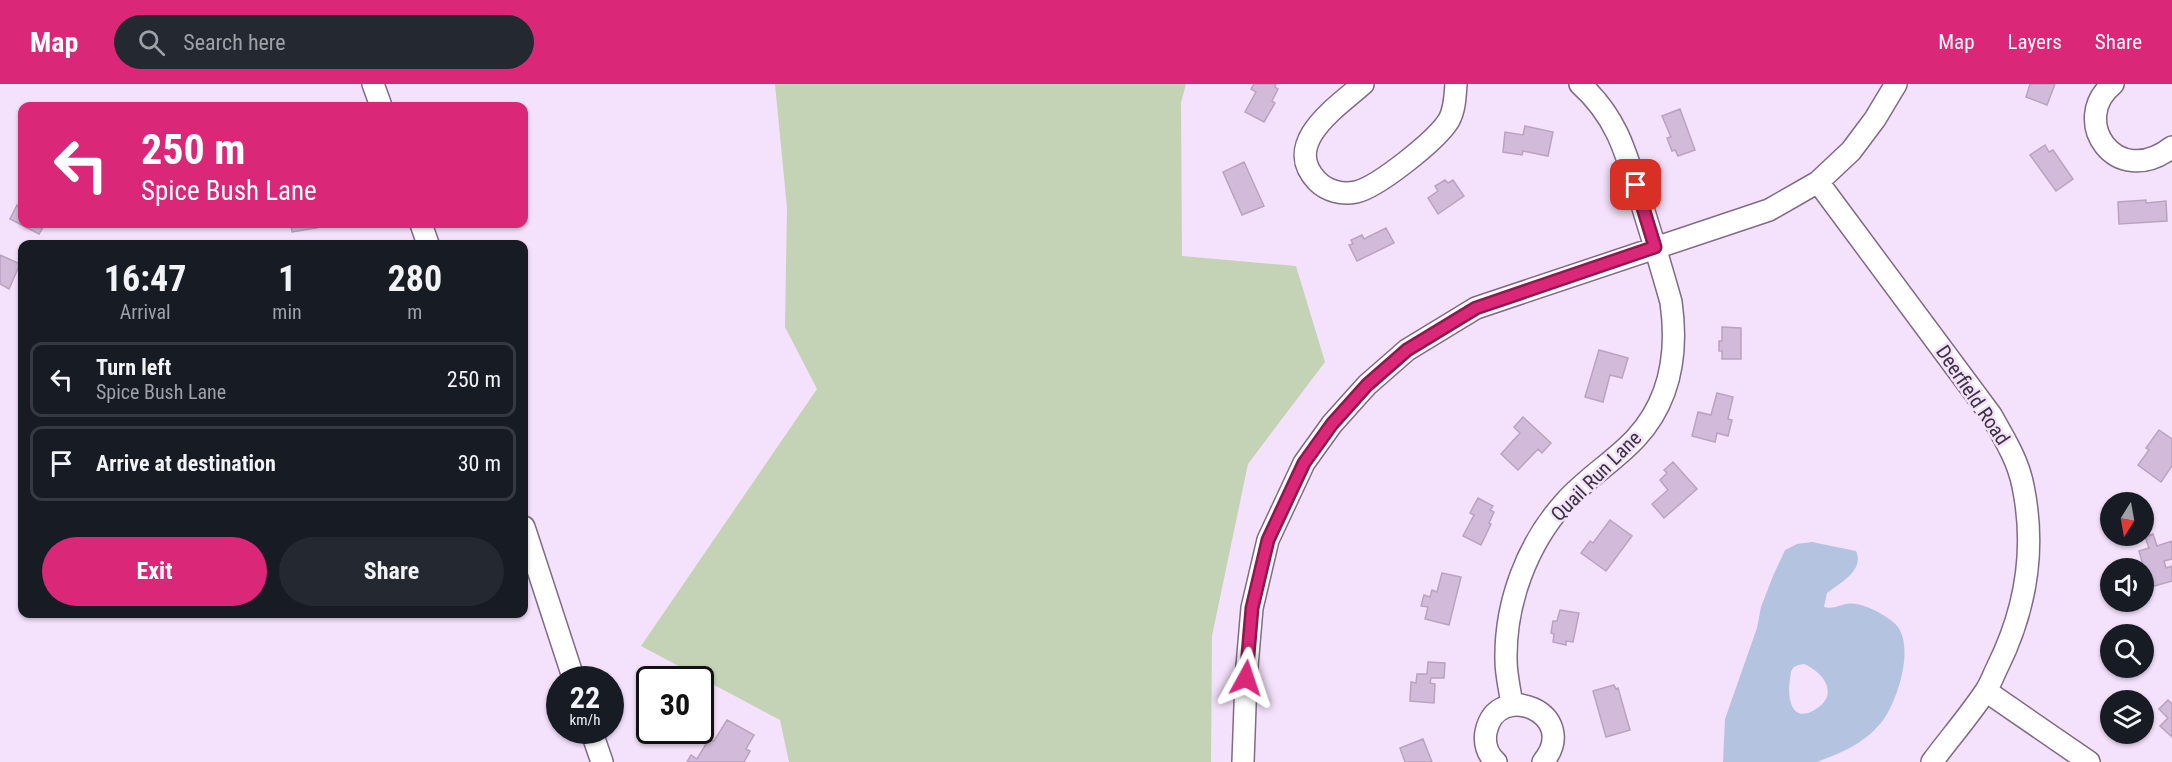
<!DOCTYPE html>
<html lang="en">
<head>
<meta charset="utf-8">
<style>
	body { margin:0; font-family:"Roboto Condensed",sans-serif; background:#242831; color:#f1f3f6; height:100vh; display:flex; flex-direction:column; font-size:22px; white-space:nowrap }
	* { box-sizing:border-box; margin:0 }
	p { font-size:20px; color:#9ea1a6 }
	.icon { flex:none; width:33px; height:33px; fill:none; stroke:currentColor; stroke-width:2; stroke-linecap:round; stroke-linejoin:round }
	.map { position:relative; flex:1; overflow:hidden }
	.panel { position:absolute; left:18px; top:156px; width:510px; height:378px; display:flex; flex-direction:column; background:#171b24; border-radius:12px; box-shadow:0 2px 4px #0004 }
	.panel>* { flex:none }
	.guide { position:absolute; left:18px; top:18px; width:510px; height:126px; border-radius:12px; box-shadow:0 2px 4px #0004; background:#db2777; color:#fff; overflow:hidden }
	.needle { width:39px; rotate:191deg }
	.fabs { position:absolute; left:2100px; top:408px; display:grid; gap:12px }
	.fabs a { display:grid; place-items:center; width:54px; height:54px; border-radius:50%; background:#171b24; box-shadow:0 2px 4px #0004; font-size:30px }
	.speed { position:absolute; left:546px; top:582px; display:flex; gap:12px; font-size:30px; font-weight:700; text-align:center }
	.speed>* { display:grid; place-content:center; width:78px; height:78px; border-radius:50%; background:#171b24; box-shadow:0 2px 4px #0004; line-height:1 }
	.speed small { font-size:15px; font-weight:400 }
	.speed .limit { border:3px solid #111; border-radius:9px; background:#fff; color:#111 }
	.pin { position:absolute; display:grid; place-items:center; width:51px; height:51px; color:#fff; margin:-26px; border-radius:12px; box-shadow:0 3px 9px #0006 }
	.me { position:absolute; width:66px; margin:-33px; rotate:5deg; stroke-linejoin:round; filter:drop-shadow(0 0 4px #0008) }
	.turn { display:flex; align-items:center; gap:21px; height:126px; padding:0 24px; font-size:27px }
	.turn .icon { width:78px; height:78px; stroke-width:2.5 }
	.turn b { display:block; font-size:42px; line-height:51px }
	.eta { display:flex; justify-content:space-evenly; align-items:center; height:102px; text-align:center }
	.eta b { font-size:36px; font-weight:700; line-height:42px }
	.primary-button { display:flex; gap:12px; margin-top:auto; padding:12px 24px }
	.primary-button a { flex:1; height:69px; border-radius:36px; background:#db2777; color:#fff; font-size:24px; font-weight:700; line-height:69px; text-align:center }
	.primary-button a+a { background:#242831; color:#f1f3f6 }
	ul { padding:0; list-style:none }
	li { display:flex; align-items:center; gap:18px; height:75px; margin:0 12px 9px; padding:0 12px; border:3px solid #363941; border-radius:12px }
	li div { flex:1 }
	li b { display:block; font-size:22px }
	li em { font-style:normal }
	header { display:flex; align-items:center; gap:36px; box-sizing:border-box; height:84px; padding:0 30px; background:#db2777; color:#fff }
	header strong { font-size:28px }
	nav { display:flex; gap:33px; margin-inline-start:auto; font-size:21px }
	.search { width:420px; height:54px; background:#242831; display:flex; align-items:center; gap:15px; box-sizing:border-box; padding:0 21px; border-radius:33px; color:#9ea1a6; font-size:22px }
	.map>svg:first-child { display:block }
	.green { fill:#c4d3b6 }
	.water { fill:#b4c4e0; fill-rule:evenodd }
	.building { fill:#d2bbda; stroke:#b9a3c1; stroke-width:1.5 }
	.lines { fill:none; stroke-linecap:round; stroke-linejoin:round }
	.minor-casing { stroke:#7f6b87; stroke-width:24 }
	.minor { stroke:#fff; stroke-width:21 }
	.route-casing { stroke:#8e194d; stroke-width:15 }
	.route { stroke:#db2777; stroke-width:10 }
	.labels { text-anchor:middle; stroke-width:5; stroke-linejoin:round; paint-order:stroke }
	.street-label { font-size:20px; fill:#3b323f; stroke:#f4e1fb }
</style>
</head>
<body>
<header>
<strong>Map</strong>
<div class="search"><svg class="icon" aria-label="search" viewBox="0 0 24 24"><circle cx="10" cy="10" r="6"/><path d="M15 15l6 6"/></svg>Search here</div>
<nav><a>Map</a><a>Layers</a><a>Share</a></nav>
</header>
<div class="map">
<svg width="2172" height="678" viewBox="0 0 2172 678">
	<rect width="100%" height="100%" fill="#f4e1fb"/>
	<!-- green -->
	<path class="green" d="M775 0H1186L1181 19 1182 172 1296 182 1325 278 1248 380 1212 552 1211 678H789L780 636 641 562 817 305 785 243 787 124Z"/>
	<!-- water -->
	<path class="water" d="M1812 458 1856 467C1865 486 1840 499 1827 509L1824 523C1833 525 1837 522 1846 520 1860 517 1882 529 1893 538 1918 557 1897 621 1880 640 1863 660 1841 669 1817 678H1723L1725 635 1757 544 1761 523 1773 492 1785 466 1797 460ZM1804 580C1823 588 1840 610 1816 625 1791 641 1787 613 1790 595 1791 592 1790 588 1792 586 1794 581 1800 581 1804 580Z"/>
	<!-- building -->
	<path class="building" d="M1254 0H1276L1275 3 1278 5 1272 17 1275 19 1264 38 1245 28 1256 8 1251 5Z
		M2030 0H2055L2047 21 2026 13Z
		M1680 25 1695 66 1678 72 1675 66 1672 67 1667 54 1671 53 1662 32Z
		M1525 42 1553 48 1548 72 1523 67 1522 71 1503 68 1505 48 1523 51Z
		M2045 61 2049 68 2053 66 2073 95 2056 107 2030 71Z
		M1244 78 1264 122 1242 131 1223 88Z
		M1445 96 1448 99 1453 96 1464 112 1438 130 1428 114 1438 107 1435 102Z
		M2146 116V119L2166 117 2167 137 2119 140 2118 118Z
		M17 121 22 124V140H45L39 150 10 135Z
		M291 140H316L317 144 292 148Z
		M1386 144 1394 159 1357 177 1349 161 1353 160 1351 156 1362 151 1364 155Z
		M0 171 20 180 9 205 0 200Z
		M1722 243 1741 244V275H1722V267H1719V257H1722Z
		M1599 266 1628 274 1622 294 1610 291 1603 318 1585 313Z
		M1717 309 1733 313 1728 335 1732 336 1728 352 1717 349 1715 358 1692 352 1698 328 1711 331Z
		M1523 333 1551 359 1542 369 1538 365 1518 386 1501 370 1520 349 1514 343Z
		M2159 346 2172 355V382L2161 398 2138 381 2149 366 2146 364Z
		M1673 378 1697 405 1664 434 1652 420 1668 406 1660 396 1667 389 1664 386Z
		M1478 414 1493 422 1490 426 1494 428 1489 439 1491 440 1481 461 1463 452 1474 431 1470 429Z
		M1610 436 1632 452 1606 487 1581 469 1590 457 1593 459Z
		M2153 450 2157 462 2172 457V475L2164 477 2166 484 2172 482V497L2144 505V489L2145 488 2139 467 2149 464 2145 453Z
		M1442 489 1461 493 1449 541 1425 535 1428 523 1421 522 1424 511 1430 513 1432 506 1437 508Z
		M1560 526 1579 529 1573 558 1566 557V561L1553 558 1554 550 1551 549 1553 537H1557Z
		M1428 578 1445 579 1444 594H1431L1430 599 1435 600 1434 619 1410 617 1411 598 1416 599 1417 590H1427Z
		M1614 601 1616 605 1618 604 1630 646 1606 653 1593 607Z
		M2168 616 2172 620V653L2160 642 2168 634 2159 625Z
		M727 636 754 651 746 665 750 667 744 678H687L691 671 697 675 709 655 714 657Z
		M1423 655 1432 678H1405L1400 664Z"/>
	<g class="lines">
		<defs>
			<path id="minor" d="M373 0 381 22
				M1363 0C1337 23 1281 59 1317 97 1327 107 1342 111 1356 108 1378 103 1437 56 1449 36 1455 25 1455 12 1456 0
				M2113 0C2069 35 2115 107 2172 63
				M1818 98 1991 331C2004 354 2018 376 2023 402 2036 465 2026 526 1997 584 1993 592 1990 601 1985 608 1969 632 1949 655 1932 678
				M421 140 428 160
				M524 443 574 596
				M1986 607 2089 678
				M1512 621C1510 606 1506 591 1506 576 1505 519 1527 460 1565 418 1586 394 1615 377 1636 354 1671 316 1678 267 1671 218 1662 186 1652 153 1642 121 1627 73 1619 35 1580 0
				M591 646 602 678
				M1243 678 1246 594 1252 524 1268 456 1304 379 1332 340 1367 301 1407 266 1476 224 1769 126 1818 98 1851 67 1875 35 1896 0
				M1496 678C1487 670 1484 659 1486 648 1497 594 1582 630 1543 678"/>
		</defs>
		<!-- minor casing -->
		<use href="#minor" class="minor-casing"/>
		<!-- minor -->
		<use href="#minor" class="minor"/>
	</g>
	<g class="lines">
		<defs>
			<path id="route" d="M1246 594 1252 524 1268 456 1304 379 1332 340 1367 301 1407 266 1476 224 1655 163 1636 101"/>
		</defs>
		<!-- route casing -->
		<use href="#route" class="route-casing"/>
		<!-- route -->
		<use href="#route" class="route"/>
	</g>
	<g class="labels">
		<!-- street labels -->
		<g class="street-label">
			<text transform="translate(1973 311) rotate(56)" y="7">Deerfield Road</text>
			<text transform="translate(1596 392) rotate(-45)" y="7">Quail Run Lane</text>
		</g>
	</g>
</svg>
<div class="fabs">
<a><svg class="needle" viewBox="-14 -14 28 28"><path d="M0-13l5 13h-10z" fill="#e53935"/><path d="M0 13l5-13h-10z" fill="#9ea1a6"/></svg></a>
<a><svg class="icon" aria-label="sound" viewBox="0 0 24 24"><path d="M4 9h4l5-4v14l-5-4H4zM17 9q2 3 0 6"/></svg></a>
<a><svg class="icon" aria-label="search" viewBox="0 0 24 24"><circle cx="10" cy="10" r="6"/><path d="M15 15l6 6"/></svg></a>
<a><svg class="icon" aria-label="layers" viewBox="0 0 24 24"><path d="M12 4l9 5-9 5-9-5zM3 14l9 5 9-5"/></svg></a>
</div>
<div class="speed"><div>22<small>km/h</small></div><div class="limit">30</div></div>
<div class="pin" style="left:1636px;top:101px;background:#d93025"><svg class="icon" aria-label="arrive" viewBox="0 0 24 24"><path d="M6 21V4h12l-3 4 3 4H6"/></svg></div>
<svg class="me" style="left:1246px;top:594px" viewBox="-20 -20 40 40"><path d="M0-17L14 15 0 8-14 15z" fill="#db2777" stroke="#fff" stroke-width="4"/></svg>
<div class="guide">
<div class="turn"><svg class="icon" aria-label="left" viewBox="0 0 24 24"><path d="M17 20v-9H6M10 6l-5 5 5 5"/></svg><div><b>250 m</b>Spice Bush Lane</div></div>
</div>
<section class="panel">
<div class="eta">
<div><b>16:47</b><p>Arrival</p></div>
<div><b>1</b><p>min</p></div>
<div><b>280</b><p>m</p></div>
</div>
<ul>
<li><svg class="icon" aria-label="left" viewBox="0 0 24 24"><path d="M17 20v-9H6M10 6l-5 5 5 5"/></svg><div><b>Turn left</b><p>Spice Bush Lane</p></div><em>250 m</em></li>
<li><svg class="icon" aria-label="arrive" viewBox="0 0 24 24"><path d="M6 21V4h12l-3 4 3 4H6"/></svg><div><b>Arrive at destination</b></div><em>30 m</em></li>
</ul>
<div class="primary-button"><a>Exit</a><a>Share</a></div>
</section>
</div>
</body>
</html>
